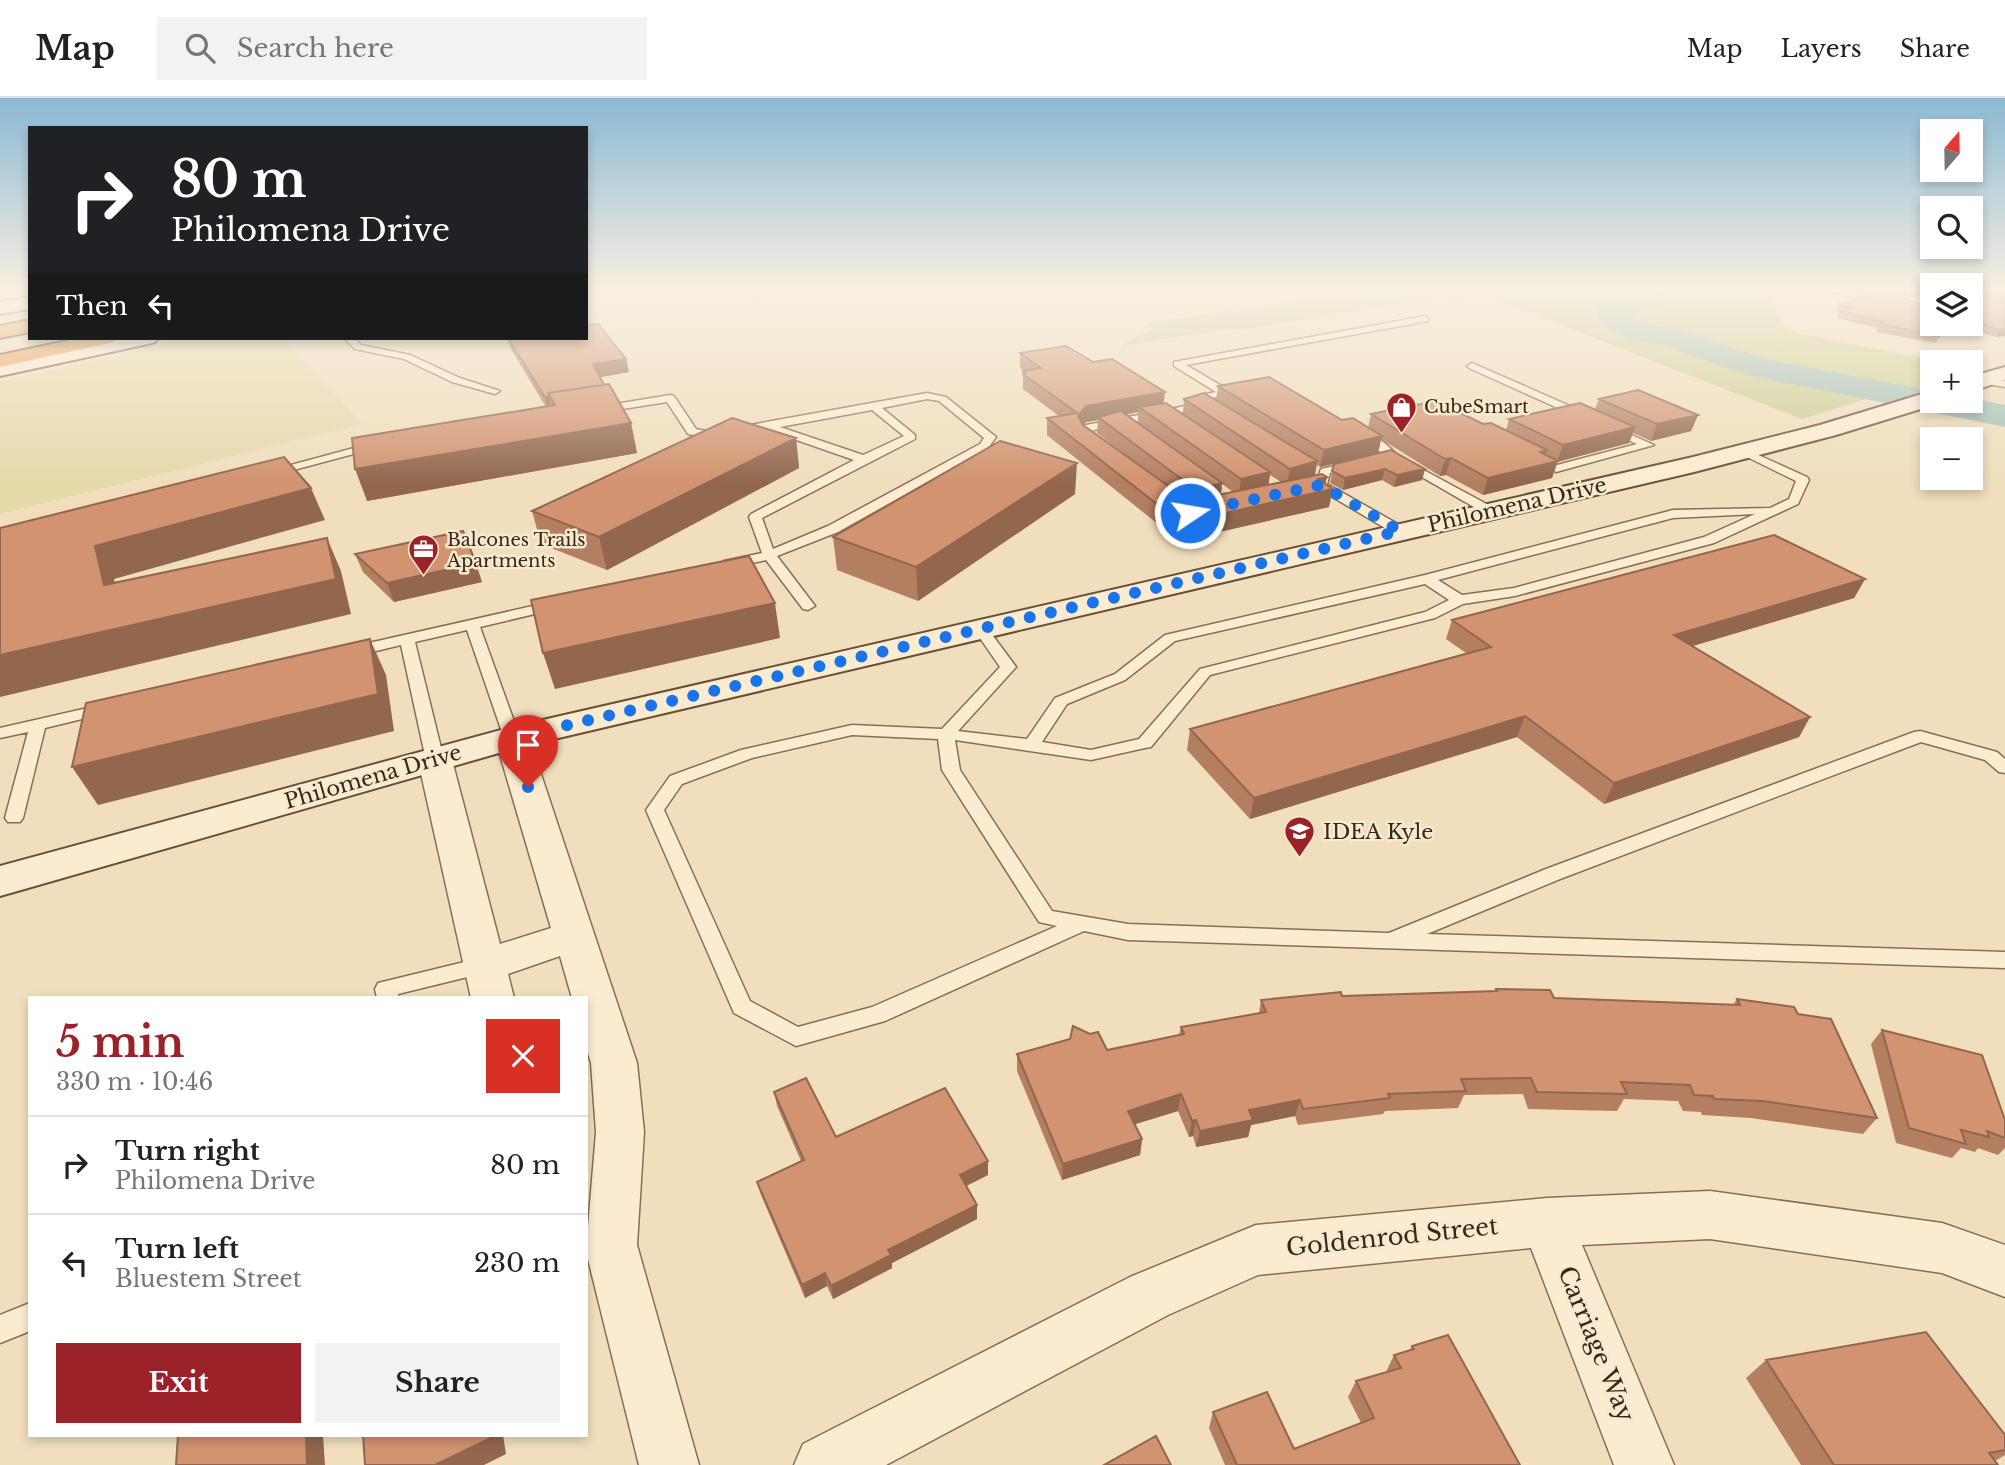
<!DOCTYPE html>
<html lang="en">
<head>
<meta charset="utf-8">
<style>
	body { margin:0; font-family:"Libre Baskerville",serif; background:#f2f2f2; color:#222; height:100vh; display:flex; flex-direction:column; font-size:26px; white-space:nowrap }
	* { box-sizing:border-box; margin:0 }
	p { font-size:23px; color:#767676 }
	.icon { flex:none; width:38px; height:38px; fill:none; stroke:currentColor; stroke-width:2; stroke-linecap:round; stroke-linejoin:round }
	.map { position:relative; flex:1; overflow:hidden }
	.sheet { position:absolute; left:28px; top:898px; width:560px; height:441px; display:flex; flex-direction:column; background:#fff; border-radius:0px; box-shadow:0 4px 10px #0003 }
	.sheet>* { flex:none }
	.hud { position:absolute; left:28px; top:28px; width:560px; height:214px; border-radius:0px; box-shadow:0 4px 10px #0003; background:#202124; color:#fff; overflow:hidden }
	.needle { width:46px; rotate:20deg }
	.controls { position:absolute; left:1920px; top:21px; display:grid; gap:14px }
	.controls a { display:grid; place-items:center; width:63px; height:63px; border-radius:0px; background:#fff; box-shadow:0 4px 10px #0003; font-size:35px }
	.pin { position:absolute; display:grid; place-items:center; width:60px; height:60px; color:#fff; margin:-72px -30px; border-radius:50% 50% 50% 0; rotate:-45deg; box-shadow:0 0 7px #0007 }
	.pin .icon { rotate:45deg }
	.me { position:absolute; width:77px; margin:-38px; rotate:78deg; stroke-linejoin:round; filter:drop-shadow(0 0 5px #0008) }
	.turn { display:flex; align-items:center; gap:24px; height:147px; padding:0 28px; font-size:32px }
	.turn .icon { width:91px; height:91px; stroke-width:2.5 }
	.turn b { display:block; font-size:49px; line-height:60px }
	.then { display:flex; align-items:center; height:66px; padding:0 28px; background:#0003; gap:14px; font-size:26px }
	.round { display:grid; place-items:center; flex:none; width:74px; height:74px; border-radius:0px; background:#f2f2f2 }
	.headline { display:flex; align-items:center; justify-content:space-between; height:119px; padding:0 28px }
	h1 { font-size:42px; font-weight:800; line-height:52px; color:#9c2229 }
	.cta { display:flex; gap:14px; margin-top:auto; padding:14px 28px }
	.cta a { flex:1; height:80px; border-radius:0px; background:#9c2229; color:#fff; font-size:28px; font-weight:800; line-height:80px; text-align:center }
	.cta a+a { background:#f2f2f2; color:#222 }
	ul { padding:0; list-style:none }
	li { display:flex; align-items:center; gap:21px; height:98px; padding:0 28px; border-top:2px solid #e0e0e0 }
	li div { flex:1 }
	li b { display:block; font-size:26px }
	li em { font-style:normal }
	header { display:flex; align-items:center; gap:42px; box-sizing:border-box; height:98px; padding:0 35px; background:#fff; border-bottom:2px solid #e0e0e0 }
	header strong { font-size:33px }
	nav { display:flex; gap:38px; margin-inline-start:auto; font-size:24px }
	.search { width:490px; height:63px; background:#f2f2f2; display:flex; align-items:center; gap:18px; box-sizing:border-box; padding:0 24px; border-radius:0px; color:#767676; font-size:26px }
	.map>svg:first-child { display:block }
	.farmland { fill:#e6d9aa }
	.green { fill:#cbcf91 }
	.lines { fill:none; stroke-linecap:round; stroke-linejoin:round }
	.river { fill:#a1c1b6; fill-rule:evenodd }
	.lane-casing { stroke:#896e55; stroke-width:3 }
	.street-casing { stroke:#896e55; stroke-width:3 }
	.secondary-casing { stroke:#6b4f39; stroke-width:4 }
	.highway-casing { stroke:#563c2a; stroke-width:4 }
	.lane { fill:#fbecd1; fill-rule:evenodd }
	.street { fill:#fbecd1; fill-rule:evenodd }
	.secondary { fill:#fbecd1; fill-rule:evenodd }
	.highway { fill:#e69747; fill-rule:evenodd }
	.wall { fill:#b47e60; fill-rule:evenodd }
	.shaded-wall { fill:#92674e }
	.building { fill:#d19370; stroke:#92674e; stroke-width:2 }
	.route { stroke:#1a73e8; stroke-width:12; stroke-dasharray:0 21.6 }
	.labels { text-anchor:middle; stroke-width:5; stroke-linejoin:round; paint-order:stroke }
	.far-poi-label { font-size:18px; fill:#38271b; stroke:#f7e9cd; text-anchor:start }
	.street-label { font-size:21px; fill:#38271b; stroke:#f7e9cd }
	.poi-label { font-size:21px; fill:#38271b; stroke:#f7e9cd; text-anchor:start }
	.near-street-label { font-size:24px; fill:#38271b; stroke:#f7e9cd }
</style>
</head>
<body>
<header>
<strong>Map</strong>
<div class="search"><svg class="icon" aria-label="search" viewBox="0 0 24 24"><circle cx="10" cy="10" r="6"/><path d="M15 15l6 6"/></svg>Search here</div>
<nav><a>Map</a><a>Layers</a><a>Share</a></nav>
</header>
<div class="map">
<svg width="2005" height="1367" viewBox="0 0 2005 1367">
	<rect width="100%" height="100%" fill="#f0debd"/>
	<!-- farmland -->
	<path class="farmland" d="M191 240H282L362 326 0 416V284Z"/>
	<!-- green -->
	<path class="green" d="M1359 194H1767L1784 228 1795 235 1922 260 1933 264 1932 284 1881 303 1866 301 1802 321 1486 198 1457 202 1436 200 1241 232 1228 231 1121 248 1137 237 1154 231 1146 225Z"/>
	<g class="lines">
		<!-- river -->
		<path class="river" d="M1632 194H1662V202L1657 208 1628 216 1648 226 1679 231 1769 262 1932 293V303H1970V300L2005 307V329L1750 278 1663 247 1629 242 1601 226 1595 211 1599 205 1632 197Z"/>
		<defs>
			<path id="lane" d="M1425 218 1429 221 1428 223 1186 267 1227 291 1240 289 1245 292 1208 301 1198 311 1094 332 1091 334 1103 345V349H1095L1080 334 1086 327 1191 307 1201 297 1216 294 1174 268V264Z
				M344 240H354L361 247 410 257 460 280 500 293 495 296 452 284 404 261 355 251Z
				M1472 265 1588 316 1589 318 1580 320 1469 270 1467 268Z
				M1984 280 2005 283V289L1980 285 1979 283Z
				M927 295 946 299 996 339 988 350 838 434 777 458 815 508 808 512 803 511 766 462 729 470 722 466 724 463 762 455 749 419 751 416 854 362 765 331 711 340 688 336 667 304 597 315 592 312 597 309 670 297 674 298 696 331 711 334ZM927 301 939 303 984 340 980 346 828 428 773 451 762 420 915 341V337L882 310ZM872 312 904 338 863 357 780 329Z
				M1609 327 1654 347 1556 374 1530 360 1540 358 1557 367 1637 346 1605 332V328Z
				M1356 333C1371 332 1387 346 1397 357L1387 359 1356 337Z
				M376 344 380 345V349L271 378 265 374Z
				M1745 351 1807 379 1809 382 1798 406 1714 445 1515 498 1463 506 1435 520 1210 577 1151 649 1145 650 1091 662 955 642 960 672 1052 813 1128 826 1389 835 1546 771 1914 634 1920 633 1997 654 2005 661V675L1999 674 1985 662 1921 644 1560 781 1427 836 2005 854V870L1128 842 1084 833 885 923 796 948 734 915 646 712 670 678 741 652 852 627 942 631 1000 569 973 530 980 526 985 527 1016 569 958 633 1027 641 1055 600 1115 576 1165 537 1425 477 1673 412 1770 410 1789 401 1796 383 1741 356 1739 354ZM1755 416 1704 439 1514 490 1462 497 1438 482 1673 420ZM1425 486 1449 502 1425 514 1200 571 1139 641 1091 652 1042 644 1067 606 1125 582 1175 543ZM852 637 938 641 942 672 1039 824 1057 828 872 909 798 929 750 903 664 712 682 686 752 660Z
				M1405 362 1494 410 1496 413 1494 416H1486L1401 367V363Z
				M1355 363 1359 364V368L1330 375 1327 386 1405 430V436H1395L1319 391 1311 393 1305 389 1316 384 1321 371Z
				M555 503 560 504V510L480 529 520 640 518 644H506L504 640 467 532 415 544 444 662 435 667 426 662 401 547 351 559 343 554 351 549Z
				M105 606 111 608 113 611 111 614 45 630 23 720 20 724H8L5 720 28 634 0 640V630Z
				M485 859 492 861 495 867 492 873 398 896 399 900H377L375 891 378 885Z
				M30 1205V1233L0 1245V1217Z"/>
			<path id="street" d="M744 194H762L763 196 755 201Z
				M1932 195V205L1912 210 1903 205 1906 201Z
				M512 630 524 633 529 640 637 965 644 1034 637 1147 699 1367H639L586 1153 596 1034 591 965 586 948V900H572L560 858 508 876 514 900H471L418 662 423 654 435 651 447 654 452 662 500 846 551 830 495 640 500 633Z
				M1710 1093 1942 1125 2005 1147V1199L1942 1175 1710 1141 1582 1147 1674 1367H1614L1531 1150 1258 1177 1168 1217 886 1367H794L803 1346 1130 1179 1256 1127 1547 1100Z"/>
			<path id="secondary" d="M30 199V211L0 216V204Z
				M121 240H158L155 244 148 246 0 278V266Z
				M2005 269V282L1970 294V279Z
				M1932 293V303H1941L1940 305 1836 337 1694 374 520 649 0 798V768L512 629 1693 359 1820 327Z"/>
			<path id="highway" d="M30 222V234L0 240V228Z
				M80 240H117L114 244 0 269V257Z"/>
		</defs>
		<!-- lane casing -->
		<use href="#lane" class="lane-casing"/>
		<!-- street casing -->
		<use href="#street" class="street-casing"/>
		<!-- secondary casing -->
		<use href="#secondary" class="secondary-casing"/>
		<!-- highway casing -->
		<use href="#highway" class="highway-casing"/>
		<!-- lane -->
		<use href="#lane" class="lane"/>
		<!-- street -->
		<use href="#street" class="street"/>
		<!-- secondary -->
		<use href="#secondary" class="secondary"/>
		<!-- highway -->
		<use href="#highway" class="highway"/>
	</g>
	<!-- wall -->
	<path class="wall" d="M1826 194H1924L1905 199 1940 238 1936 245 1876 234 1878 230 1837 220 1839 215 1835 213 1838 206 1855 203Z
		M1970 194 2005 238 1995 239 1960 226H1970Z
		M507 240 626 261 629 274 600 279 631 325 637 355 367 403 546 309 511 251Z
		M1020 255 1093 264 1165 294 1163 305 1183 316 1184 301 1216 302 1218 288 1368 330 1371 316 1483 326 1506 332 1509 321 1595 311 1599 301 1698 317 1691 333 1651 343 1633 335 1629 345 1557 364 1552 380 1483 397 1446 377 1440 378 1381 341 1378 355 1320 369 1317 367 1315 378 1327 379 1325 386 1329 409 1179 443 1047 337V320L1059 318 1023 291V273H1024L1020 270ZM1138 314V325L1126 317ZM1098 322 1097 335 1140 368 1083 327 1086 324ZM1270 377 1281 384 1268 387ZM1222 386 1233 394 1221 396ZM1178 397 1186 403 1178 405 1177 403Z
		M796 340 799 370 607 472 541 446 532 413Z
		M1334 366 1425 371 1422 382 1394 389 1382 382 1343 392 1330 385Z
		M1075 396 918 503 837 472 833 439Z
		M355 456 482 484 394 504 363 474Z
		M1865 481 1854 500 1693 548 1810 619 1799 639 1604 706 1517 639 1250 721 1187 652 1190 631 1466 555 1446 541 1452 522Z
		M1496 891 1554 900 1733 907 1737 901 1798 916 1877 1020 1863 1036 1751 1020 1702 1017 1701 1014 1683 1013 1678 1003 1624 1001 1617 1013 1528 1011 1523 996 1464 997 1458 1010 1385 1013 1383 1016 1298 1027 1295 1018 1251 1027 1248 1039 1196 1049 1193 1038 1189 1039 1178 1013 1135 1026 1142 1041 1140 1057 1062 1082 1017 973V956L1107 952 1179 937 1181 929 1259 915 1261 902 1495 893Z
		M1882 932 2005 1022V1050L1998 1057 1978 1050 1975 1054 1961 1050 1952 1060 1896 1045 1871 946Z
		M774 994 836 1039 988 1063V1077L966 1088 977 1121 892 1165V1170L833 1201 827 1188 805 1200 761 1097 757 1084 801 1063 777 1008Z
		M1412 1248 1520 1367H1225L1209 1330 1213 1314 1294 1351 1361 1325 1348 1299 1356 1283 1386 1274 1394 1257 1409 1253Z
		M1766 1262 2005 1337V1357L1995 1363 1998 1367H1801L1746 1280Z"/>
	<!-- shaded-wall -->
	<path class="shaded-wall" d="M1907 194H1924L1905 198 1900 206Z
		M2005 231V238L1995 239 1999 232Z
		M626 261 629 274 596 280 593 266Z
		M1165 294 1163 310 1139 309 1138 314 1101 321 1098 319V322L1086 324 1077 334 1078 318 1086 308Z
		M545 299H549L552 313 549 314Z
		M1698 317 1691 333 1651 343 1657 326Z
		M631 325 637 355 367 403 355 371Z
		M1635 329 1629 345 1557 364 1563 347Z
		M1382 338 1378 355 1320 369 1324 352Z
		M796 340 799 370 607 472 599 439Z
		M1547 352 1542 367 1558 363 1552 380 1483 397 1488 380 1540 354Z
		M1451 360 1446 377 1440 378 1445 361Z
		M1317 363 1314 381 1287 388 1290 371Z
		M1077 365 1075 396 918 503 916 469Z
		M1385 371 1382 382 1343 392 1345 380Z
		M1425 371 1422 382 1394 389 1397 377Z
		M1270 374 1268 392 1239 398 1241 381Z
		M1327 379 1324 393 1333 391 1329 409 1179 443 1181 425Z
		M1222 385 1220 403 1193 408 1195 391Z
		M311 390 325 422 114 481 124 521 104 487 95 448Z
		M327 440 341 473 351 516 0 599V557Z
		M476 465 482 484 394 504 387 485Z
		M1865 481 1854 500 1665 556 1674 537Z
		M775 505 780 540 555 591 543 555Z
		M370 541 386 577 394 633 98 707 72 669Z
		M1525 618 1517 639 1250 721 1254 700Z
		M1810 619 1799 639 1604 706 1614 685Z
		M1181 996 1178 1013 1126 1029 1128 1013Z
		M1300 1002 1295 1018 1251 1027 1248 1039 1196 1049 1200 1033 1249 1012Z
		M1196 1022 1193 1038 1189 1039 1192 1023Z
		M1142 1041 1140 1057 1062 1082 1063 1066Z
		M988 1063V1077L960 1091V1077Z
		M977 1107V1121L892 1165V1170L833 1201 831 1188 888 1152Z
		M825 1175 827 1188 805 1200 802 1187Z
		M306 1337H323L325 1367H307Z
		M493 1337H503L506 1356 484 1367H435Z"/>
	<!-- building -->
	<path class="building" d="M1851 194H1907L1904 199 1916 206 1932 201V226H1942L1940 238 1880 226 1883 223 1840 213 1852 210 1838 206 1872 200Z
		M1970 194H2005V231L1999 232 1970 221Z
		M598 226 626 261 593 266 604 287 548 295 549 299H545L508 240H586V227Z
		M1066 248 1093 264 1112 261 1165 294 1086 308 1078 318 1083 327 1178 395 1174 399 1178 405 1322 376 1327 379 1318 381 1333 391 1181 425 1047 320 1077 315 1023 276 1025 275 1023 273 1041 270 1020 255Z
		M1269 279 1342 322 1353 320 1382 338 1324 352 1218 288Z
		M609 286 631 325 355 371 352 340 555 307 548 295Z
		M1638 292 1698 317 1657 326 1599 301Z
		M1204 295 1317 363 1290 371 1184 301Z
		M1436 303 1483 326 1491 325 1547 352 1540 354 1558 363 1488 380 1451 360 1445 361 1371 316Z
		M1166 305 1270 374 1241 381 1139 309Z
		M1580 305 1635 329 1563 347 1509 321Z
		M1121 313 1222 385 1195 391 1098 319Z
		M732 320 796 340 599 439 532 413Z
		M1000 343 1077 365 916 469 833 439Z
		M1391 352 1425 371 1397 377 1385 371 1345 380 1332 373 1334 366Z
		M284 359 311 390 95 448 104 487 327 440 336 481 0 557V430Z
		M463 433 476 465 387 485 355 456Z
		M1774 437 1865 481 1674 537 1810 619 1614 685 1525 618 1254 700 1190 631 1491 549 1452 522Z
		M749 458 775 505 543 555 531 502Z
		M370 541 378 596 72 669 86 605Z
		M1496 891 1550 892 1554 900 1740 907 1737 901 1794 909 1798 916 1831 921 1877 1020 1763 1003 1714 1001 1713 998 1694 997 1690 987 1621 984 1627 996 1537 994 1531 980 1461 981 1466 993 1388 996 1390 1000 1303 1011 1300 1002 1249 1012 1253 1022 1200 1033 1196 1022 1192 1023 1181 996 1128 1013 1142 1041 1063 1066 1017 956 1070 941 1073 928 1090 936 1098 934 1107 952 1184 936 1181 929 1266 914 1261 902 1341 894 1342 898 1497 893Z
		M1882 932 1982 957 2005 1022V1040L1987 1033 1989 1039 1961 1032 1966 1046 1909 1030Z
		M806 980 836 1039 945 990 988 1063 960 1077 977 1107 888 1152 891 1157 831 1188 825 1175 802 1187 757 1084 804 1062 774 994Z
		M1926 1234 2005 1337V1352L1989 1355 1998 1367H1834L1766 1262Z
		M1448 1237 1520 1367H1237L1213 1314 1267 1294 1294 1351 1374 1320 1356 1283 1401 1270 1394 1257 1414 1251 1412 1248Z
		M178 1337H306L307 1367H176Z
		M363 1337H493V1339L435 1367H365Z
		M1156 1338 1171 1367H1104Z"/>
	<!-- sky -->
	<linearGradient id="sky" x2="0" y2="1"><stop stop-color="#8bb9d4"/><stop offset="0.5" stop-color="#f8f0e1"/><stop offset="1" stop-color="#f8f0e1" stop-opacity="0"/></linearGradient>
	<rect width="2005" height="385" fill="url(#sky)"/>
	<g class="lines">
		<!-- route -->
		<path class="route" d="M528 689 512 640 1400 433 1321 387 1190 415"/>
	</g>
	<!-- icons -->
	<defs>
		<symbol id="shop-pin" viewBox="-11 -11 22 30"><path d="M0 17L-7.5 6A9.5 9.5 0 1 1 7.5 6Z" fill="#9c2229" stroke="#f7e9cd"/><path d="M-5-2.5h2.3a2.7 3.5 0 0 1 5.4 0H5L5.5 6h-11ZM-1.5-2.5h3a1.5 2.3 0 0 0-3 0Z" fill="#fff"/></symbol>
		<symbol id="office-pin" viewBox="-11 -11 22 30"><path d="M0 17L-7.5 6A9.5 9.5 0 1 1 7.5 6Z" fill="#9c2229" stroke="#f7e9cd"/><path d="M-6-3h4V-5.5h4V-3h4V5H-6ZM-1-4.5V-3h2v-1.5ZM-6 0V1H6V0Z" fill="#fff"/></symbol>
		<symbol id="school-pin" viewBox="-11 -11 22 30"><path d="M0 17L-7.5 6A9.5 9.5 0 1 1 7.5 6Z" fill="#9c2229" stroke="#f7e9cd"/><path d="M0-5L7-2L0 1L-7-2ZM-4 1L0 2.5L4 1V4Q0 6-4 4Z" fill="#fff"/></symbol>
	</defs>
	<g fill-rule="evenodd">
		<use href="#shop-pin" x="1384" y="292" width="35" height="47"/>
		<use href="#office-pin" x="406" y="434" width="35" height="47"/>
		<use href="#school-pin" x="1282" y="716" width="35" height="47"/>
	</g>
	<g class="labels">
		<!-- far-poi labels -->
		<g class="far-poi-label">
			<text x="1424" y="315">CubeSmart</text>
			<text x="447" y="448">Balcones Trails<tspan x="447" dy="21">Apartments</tspan></text>
		</g>
		<!-- street labels -->
		<g class="street-label">
			<text transform="translate(1517 407) rotate(-13)" y="7">Philomena Drive</text>
			<text transform="translate(373 679) rotate(-16)" y="7">Philomena Drive</text>
		</g>
		<!-- poi labels -->
		<g class="poi-label">
			<text x="1323" y="741">IDEA Kyle</text>
		</g>
		<!-- near-street labels -->
		<g class="near-street-label">
			<text transform="translate(1392 1139) rotate(-6)" y="8">Goldenrod Street</text>
			<text transform="translate(1596 1246) rotate(68)" y="8">Carriage Way</text>
		</g>
	</g>
</svg>
<div class="controls">
<a><svg class="needle" viewBox="-14 -14 28 28"><path d="M0-13l5 13h-10z" fill="#e53935"/><path d="M0 13l5-13h-10z" fill="#767676"/></svg></a>
<a><svg class="icon" aria-label="search" viewBox="0 0 24 24"><circle cx="10" cy="10" r="6"/><path d="M15 15l6 6"/></svg></a>
<a><svg class="icon" aria-label="layers" viewBox="0 0 24 24"><path d="M12 4l9 5-9 5-9-5zM3 14l9 5 9-5"/></svg></a>
<a>+</a>
<a>−</a>
</div>
<div class="pin" style="left:528px;top:689px;background:#d93025"><svg class="icon" aria-label="arrive" viewBox="0 0 24 24"><path d="M6 21V4h12l-3 4 3 4H6"/></svg></div>
<svg class="me" style="left:1190px;top:415px" viewBox="-20 -20 40 40"><circle r="17" fill="#1a73e8" stroke="#fff" stroke-width="3"/><path d="M0-11L8 9 0 5-8 9z" fill="#fff"/></svg>
<div class="hud">
<div class="turn"><svg class="icon" aria-label="right" viewBox="0 0 24 24"><path d="M7 20v-9h11M14 6l5 5-5 5"/></svg><div><b>80 m</b>Philomena Drive</div></div>
<div class="then">Then<svg class="icon" aria-label="left" viewBox="0 0 24 24"><path d="M17 20v-9H6M10 6l-5 5 5 5"/></svg></div>
</div>
<section class="sheet">
<div class="headline"><div><h1>5 min</h1><p>330 m · 10:46</p></div><a class="round" style="background:#d93025;color:#fff"><svg class="icon" aria-label="close" viewBox="0 0 24 24"><path d="M6 6l12 12M18 6L6 18"/></svg></a></div>
<ul>
<li><svg class="icon" aria-label="right" viewBox="0 0 24 24"><path d="M7 20v-9h11M14 6l5 5-5 5"/></svg><div><b>Turn right</b><p>Philomena Drive</p></div><em>80 m</em></li>
<li><svg class="icon" aria-label="left" viewBox="0 0 24 24"><path d="M17 20v-9H6M10 6l-5 5 5 5"/></svg><div><b>Turn left</b><p>Bluestem Street</p></div><em>230 m</em></li>
</ul>
<div class="cta"><a>Exit</a><a>Share</a></div>
</section>
</div>
</body>
</html>
